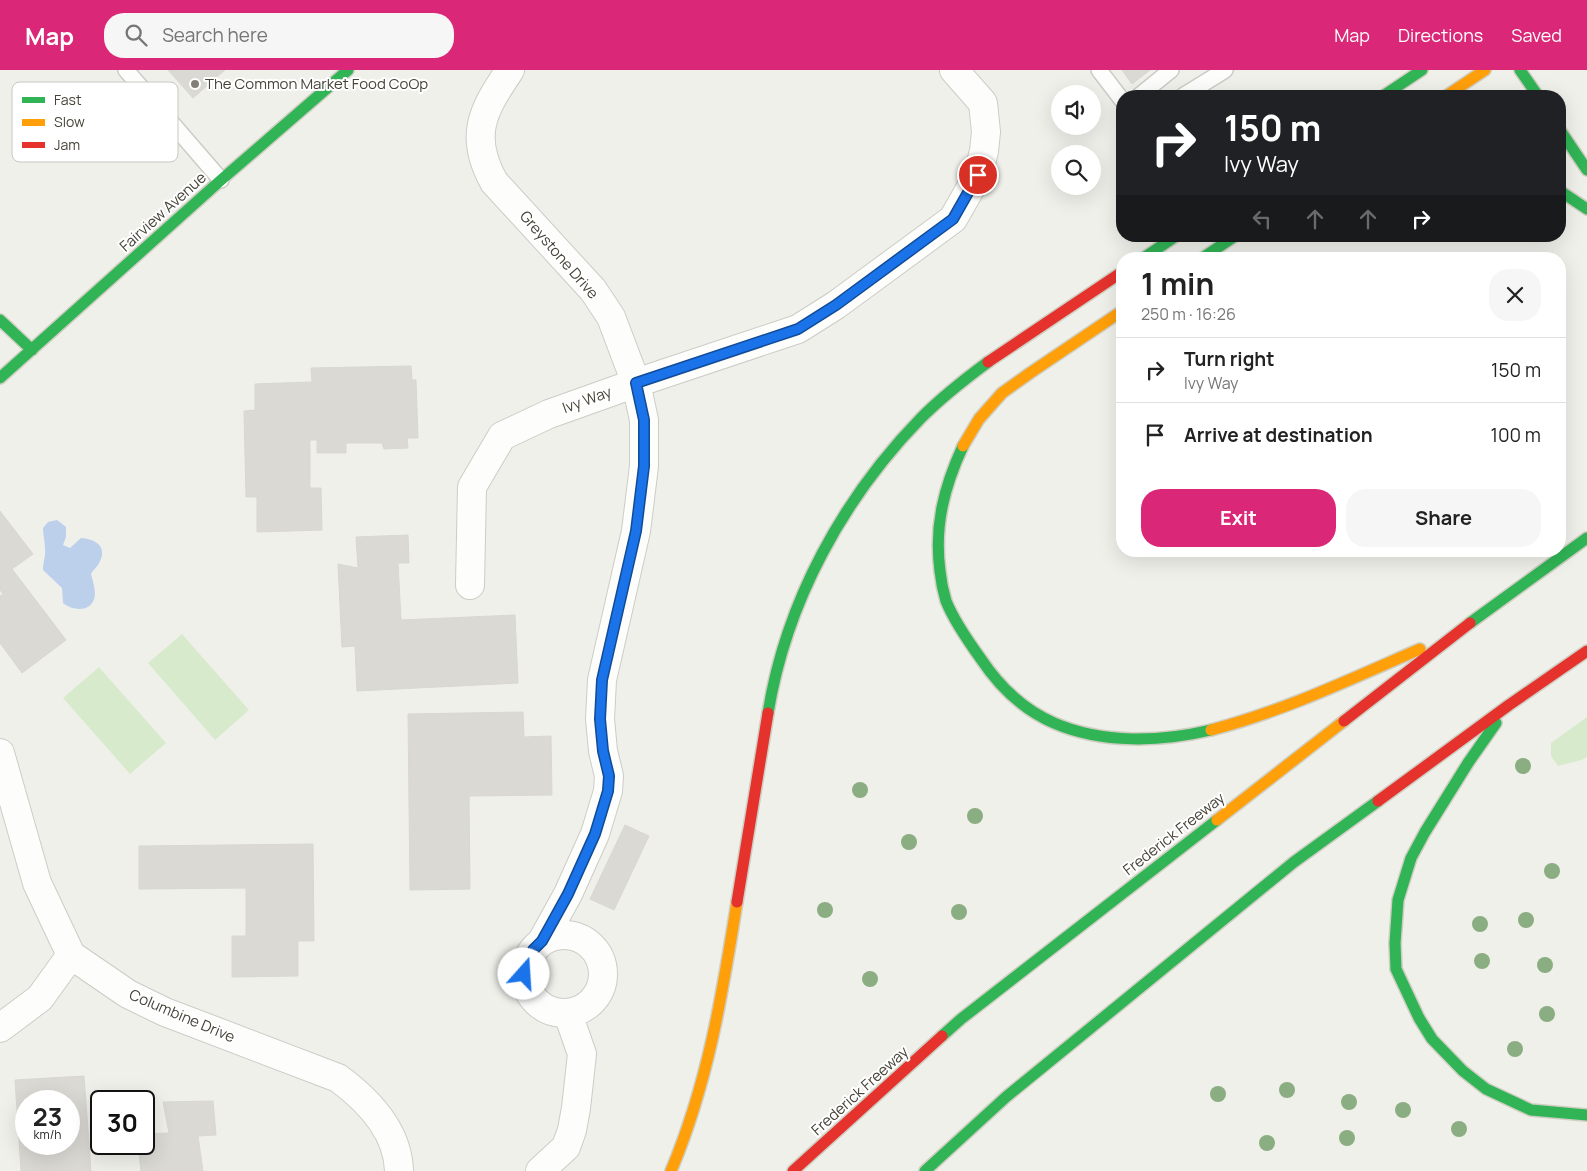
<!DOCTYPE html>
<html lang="en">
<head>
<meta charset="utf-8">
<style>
	body { margin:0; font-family:Manrope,sans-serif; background:#f6f6f6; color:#222; height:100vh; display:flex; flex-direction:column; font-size:19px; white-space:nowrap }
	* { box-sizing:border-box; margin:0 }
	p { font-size:16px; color:#767676 }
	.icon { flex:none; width:28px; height:28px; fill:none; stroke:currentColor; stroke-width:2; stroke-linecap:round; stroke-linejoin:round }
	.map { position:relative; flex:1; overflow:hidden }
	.side { position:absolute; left:1116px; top:182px; width:450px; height:305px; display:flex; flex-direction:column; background:#fff; border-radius:20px; box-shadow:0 5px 20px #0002 }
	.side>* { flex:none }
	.banner { position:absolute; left:1116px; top:20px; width:450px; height:152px; border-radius:20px; box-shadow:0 5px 20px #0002; background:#202124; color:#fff; overflow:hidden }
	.buttons { position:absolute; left:1051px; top:15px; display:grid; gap:10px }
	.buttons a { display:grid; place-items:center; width:50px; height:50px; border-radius:50%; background:#fff; box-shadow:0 5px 20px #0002; font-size:25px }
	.speed { position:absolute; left:15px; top:1020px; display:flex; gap:10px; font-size:25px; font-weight:700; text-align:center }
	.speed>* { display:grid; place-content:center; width:65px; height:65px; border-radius:50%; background:#fff; box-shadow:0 5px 20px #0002; line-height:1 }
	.speed small { font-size:12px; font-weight:400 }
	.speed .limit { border:2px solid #111; border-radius:8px; background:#fff; color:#111 }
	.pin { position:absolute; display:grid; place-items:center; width:42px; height:42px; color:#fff; margin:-21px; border:2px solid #fff; border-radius:50%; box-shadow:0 1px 5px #0007 }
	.me { position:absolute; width:55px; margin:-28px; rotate:19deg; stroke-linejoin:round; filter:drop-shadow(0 0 4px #0008) }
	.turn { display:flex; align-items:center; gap:18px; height:105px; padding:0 25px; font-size:22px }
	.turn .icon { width:65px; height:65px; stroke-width:2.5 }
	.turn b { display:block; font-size:35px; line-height:42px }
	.lanes { display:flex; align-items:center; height:48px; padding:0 25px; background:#0003; justify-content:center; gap:25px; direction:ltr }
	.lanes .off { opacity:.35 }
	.round { display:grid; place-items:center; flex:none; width:52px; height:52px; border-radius:20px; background:#f6f6f6 }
	.head { display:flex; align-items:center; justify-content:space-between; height:85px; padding:0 25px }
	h1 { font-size:30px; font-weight:700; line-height:38px }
	.button { display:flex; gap:10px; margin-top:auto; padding:10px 25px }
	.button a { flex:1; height:58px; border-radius:20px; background:#db2777; color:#fff; font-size:20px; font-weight:700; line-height:58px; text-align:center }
	.button a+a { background:#f6f6f6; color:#222 }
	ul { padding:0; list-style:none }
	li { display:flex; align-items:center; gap:15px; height:65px; padding:0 25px; border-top:1px solid #e0e0e0 }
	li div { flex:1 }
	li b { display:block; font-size:19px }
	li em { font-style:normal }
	header { display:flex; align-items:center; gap:30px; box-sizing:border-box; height:70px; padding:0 25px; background:#db2777; color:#fff }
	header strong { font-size:24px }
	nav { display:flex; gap:28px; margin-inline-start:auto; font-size:18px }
	.search { width:350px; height:45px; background:#f6f6f6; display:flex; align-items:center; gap:12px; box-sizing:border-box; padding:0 18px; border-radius:20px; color:#767676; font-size:19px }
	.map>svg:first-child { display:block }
	.green { fill:#d8eacc }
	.water { fill:#bcd0ec }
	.building { fill:#dad9d3; stroke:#d8d7d1; fill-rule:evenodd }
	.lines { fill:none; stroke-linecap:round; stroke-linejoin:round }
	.lane-casing { stroke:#ccccc7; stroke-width:18 }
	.street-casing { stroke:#ccccc7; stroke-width:30 }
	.fast-casing { stroke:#cfcec2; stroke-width:14 }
	.slow-casing { stroke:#cfcec2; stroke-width:14 }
	.jam-casing { stroke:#cfcec2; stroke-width:14 }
	.lane { stroke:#fdfdfc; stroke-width:15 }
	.street { stroke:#fdfdfc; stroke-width:28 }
	.fast { stroke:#30b455; stroke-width:11 }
	.slow { stroke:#ff9f0a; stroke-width:11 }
	.jam { stroke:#e5322d; stroke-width:11 }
	.tree { fill:#8bad82 }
	.route-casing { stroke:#114b97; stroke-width:12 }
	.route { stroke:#1a73e8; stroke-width:9 }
	.poi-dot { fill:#828076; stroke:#fff; stroke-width:2 }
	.labels { text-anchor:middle; stroke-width:4; stroke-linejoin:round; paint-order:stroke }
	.poi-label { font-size:15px; fill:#464337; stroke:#fff; text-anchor:start }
	.street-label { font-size:15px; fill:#464337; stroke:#fff }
	.key { fill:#fff; stroke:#c8c7c3; stroke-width:1 }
	.key-label { font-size:14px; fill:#464337 }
</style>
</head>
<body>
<header>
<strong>Map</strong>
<div class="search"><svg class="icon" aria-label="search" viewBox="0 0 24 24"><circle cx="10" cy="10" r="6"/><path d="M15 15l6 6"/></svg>Search here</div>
<nav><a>Map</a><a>Directions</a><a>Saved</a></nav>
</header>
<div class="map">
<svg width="1587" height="1101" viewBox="0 0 1587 1101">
	<rect width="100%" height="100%" fill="#f0f0eb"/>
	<!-- green -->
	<path class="green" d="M182 564 249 640 215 670 148 593Z
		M99 597 166 673 130 704 63 628Z
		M1587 647V687L1581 690 1558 696 1551 686V673Z"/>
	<!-- water -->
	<path class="water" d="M57 450 66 457V467L63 475 70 478 81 468C97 469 109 478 98 495 96 498 93 500 91 504 93 511 95 518 95 525 93 542 74 542 63 533L62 518 43 500C43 491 46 486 45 479 45 472 43 465 43 458L48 452Z"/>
	<!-- building -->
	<path class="building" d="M168 0H225L193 28Z
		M1122 0H1150L1132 14Z
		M411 296 412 310H416L418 368H407L408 378 384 379 382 373H346V383H317V370H310V418H321L322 460 257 462V427H246L244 341 255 340V314L312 312 311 298Z
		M0 441 33 484 12 499 66 570 22 603 0 573V526L3 524 0 520Z
		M408 465 409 493H398L401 550 515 545 518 613 357 621 355 576 342 577 338 494 358 498 356 467Z
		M523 642 524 667 551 666 552 725 469 726 470 819 410 820 408 644Z
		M625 755 649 766 614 840 590 829Z
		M313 774 314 871H298V906L232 907V866H246V818L139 819V776Z
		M84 1006 91 1101H21L15 1010ZM26 1031H69V1074H26Z
		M213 1031 216 1065 198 1066 203 1101H141L138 1074H144V1064L169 1063 163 1032Z"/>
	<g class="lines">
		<defs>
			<path id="lane" d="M126 0 221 110
				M1099 0 1122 30
				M1139 26 1171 0
				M1183 26 1225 0"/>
			<path id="street" d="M510 0C483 40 468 65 494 112L593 220 611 247 636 313 644 350V396L636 461 602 610 600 649 603 681 609 706 608 721 595 764 568 824 542 871
				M470 515 472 417 502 366 549 344 636 313 798 259 836 235 953 149 978 105 984 81 986 62 983 33 954 0
				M0 683 37 813 71 885 128 924 165 942 338 1008C368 1030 398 1061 399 1101
				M525 904a39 39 0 1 1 78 0a39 39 0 1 1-78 0Z
				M0 958 40 928 71 885
				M540 1101 566 1077 572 1060 576 1038 582 984 568 944"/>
			<path id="fast" d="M1520 0 1538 26
				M1383 26 1422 0
				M1560 60 1587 100
				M1560 121 1587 139
				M1142 189 1176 166
				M1201 189 1235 166
				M0 250 32 280
				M0 308 221 110 348 0
				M963 376C944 417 934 456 940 501 941 511 943 521 946 531 954 551 968 571 981 589 999 616 1024 640 1054 653 1103 674 1160 672 1211 660
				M1470 553 1587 468
				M768 643C786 532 843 428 921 348 942 327 965 309 988 292
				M1496 653 1468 693 1425 762 1411 788 1398 830 1395 873 1396 899 1419 948 1432 969 1463 1001 1486 1019 1531 1040 1587 1045
				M942 966 961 949 1217 750
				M925 1101 1006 1027 1294 792 1378 731"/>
			<path id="slow" d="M1446 26 1485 0
				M963 376 979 349 1002 323 1030 303 1122 241
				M1211 660C1284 641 1351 609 1420 579
				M1217 750 1344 651
				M671 1101C708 1013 722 926 737 832"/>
			<path id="jam" d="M988 292 1122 202
				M1344 651 1470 553
				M1378 731 1509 635 1587 581
				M737 832 768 643
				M793 1101 942 966"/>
		</defs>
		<!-- lane casing -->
		<use href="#lane" class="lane-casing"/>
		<!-- street casing -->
		<use href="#street" class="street-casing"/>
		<!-- fast casing -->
		<use href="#fast" class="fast-casing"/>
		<!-- slow casing -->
		<use href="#slow" class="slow-casing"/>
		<!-- jam casing -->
		<use href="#jam" class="jam-casing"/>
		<!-- lane -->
		<use href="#lane" class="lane"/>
		<!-- street -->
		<use href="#street" class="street"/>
		<!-- fast -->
		<use href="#fast" class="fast"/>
		<!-- slow -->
		<use href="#slow" class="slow"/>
		<!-- jam -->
		<use href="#jam" class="jam"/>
	</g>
	<!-- trees -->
	<g class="tree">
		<circle cx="1523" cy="696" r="8"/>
		<circle cx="860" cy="720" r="8"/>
		<circle cx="975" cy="746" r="8"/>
		<circle cx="909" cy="772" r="8"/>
		<circle cx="1552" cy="801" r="8"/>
		<circle cx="825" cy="840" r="8"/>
		<circle cx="959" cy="842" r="8"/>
		<circle cx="1526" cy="850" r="8"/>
		<circle cx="1480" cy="854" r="8"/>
		<circle cx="1482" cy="891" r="8"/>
		<circle cx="1545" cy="895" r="8"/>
		<circle cx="870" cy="909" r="8"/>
		<circle cx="1547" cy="944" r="8"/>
		<circle cx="1515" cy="979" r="8"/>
		<circle cx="1287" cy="1020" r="8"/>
		<circle cx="1218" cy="1024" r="8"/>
		<circle cx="1349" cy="1032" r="8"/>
		<circle cx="1403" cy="1040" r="8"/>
		<circle cx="1459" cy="1059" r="8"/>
		<circle cx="1347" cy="1068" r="8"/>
		<circle cx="1267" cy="1073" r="8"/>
	</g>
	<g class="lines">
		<defs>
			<path id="route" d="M524 904 527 891 533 880 542 871 568 824 595 764 608 721 609 706 603 681 600 649 602 610 636 461 644 396V350L636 313 798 259 836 235 953 149 978 105"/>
		</defs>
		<!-- route casing -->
		<use href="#route" class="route-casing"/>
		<!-- route -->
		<use href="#route" class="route"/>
	</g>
	<!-- markers -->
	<circle class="poi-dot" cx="195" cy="14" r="5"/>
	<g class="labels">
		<!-- poi labels -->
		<g class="poi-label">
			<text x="205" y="19">The Common Market Food CoOp</text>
		</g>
		<!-- street labels -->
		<g class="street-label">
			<text transform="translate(163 142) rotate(-42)" y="5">Fairview Avenue</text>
			<text transform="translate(559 185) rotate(49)" y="5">Greystone Drive</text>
			<text transform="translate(587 330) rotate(-20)" y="5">Ivy Way</text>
			<text transform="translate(1174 764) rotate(-38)" y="5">Frederick Freeway</text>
			<text transform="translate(182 946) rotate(23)" y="5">Columbine Drive</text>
			<text transform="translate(860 1021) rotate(-42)" y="5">Frederick Freeway</text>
		</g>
	</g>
	<!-- legend -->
	<rect x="12" y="12" width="166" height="80" rx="8" class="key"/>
	<rect x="22" y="27" width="23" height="6" fill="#30b455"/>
	<rect x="22" y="49" width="23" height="7" fill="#ff9f0a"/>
	<rect x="22" y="72" width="23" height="6" fill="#e5322d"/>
	<g class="key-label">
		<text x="54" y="35">Fast</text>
		<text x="54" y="57">Slow</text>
		<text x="54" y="80">Jam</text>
	</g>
</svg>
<div class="buttons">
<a><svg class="icon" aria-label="sound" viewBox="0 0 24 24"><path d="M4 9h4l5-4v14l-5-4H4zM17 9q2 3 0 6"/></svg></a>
<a><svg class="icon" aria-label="search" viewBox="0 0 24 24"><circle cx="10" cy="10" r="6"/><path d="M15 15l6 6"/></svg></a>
</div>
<div class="speed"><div>23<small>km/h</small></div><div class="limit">30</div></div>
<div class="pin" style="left:978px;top:105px;background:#d93025"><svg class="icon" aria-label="arrive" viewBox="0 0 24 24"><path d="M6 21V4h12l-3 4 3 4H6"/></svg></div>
<svg class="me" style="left:524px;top:904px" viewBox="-20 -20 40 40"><circle r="19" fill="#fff"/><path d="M0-13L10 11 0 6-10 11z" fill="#1a73e8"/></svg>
<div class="banner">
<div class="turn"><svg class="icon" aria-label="right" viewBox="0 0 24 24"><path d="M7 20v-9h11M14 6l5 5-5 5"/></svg><div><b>150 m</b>Ivy Way</div></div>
<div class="lanes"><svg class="icon off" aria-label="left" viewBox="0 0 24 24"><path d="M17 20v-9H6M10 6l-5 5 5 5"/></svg><svg class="icon off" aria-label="ahead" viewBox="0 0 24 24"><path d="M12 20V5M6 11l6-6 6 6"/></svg><svg class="icon off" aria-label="ahead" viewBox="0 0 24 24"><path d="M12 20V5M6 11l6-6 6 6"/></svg><svg class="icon" aria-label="right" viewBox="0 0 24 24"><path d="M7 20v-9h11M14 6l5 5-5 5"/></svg></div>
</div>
<section class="side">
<div class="head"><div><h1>1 min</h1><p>250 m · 16:26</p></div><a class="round"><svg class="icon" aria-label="close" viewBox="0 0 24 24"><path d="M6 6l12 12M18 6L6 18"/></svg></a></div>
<ul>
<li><svg class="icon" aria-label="right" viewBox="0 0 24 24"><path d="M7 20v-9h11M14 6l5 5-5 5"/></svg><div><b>Turn right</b><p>Ivy Way</p></div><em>150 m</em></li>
<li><svg class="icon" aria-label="arrive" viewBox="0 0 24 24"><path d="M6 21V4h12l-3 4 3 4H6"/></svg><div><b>Arrive at destination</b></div><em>100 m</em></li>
</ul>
<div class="button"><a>Exit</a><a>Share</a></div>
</section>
</div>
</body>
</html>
